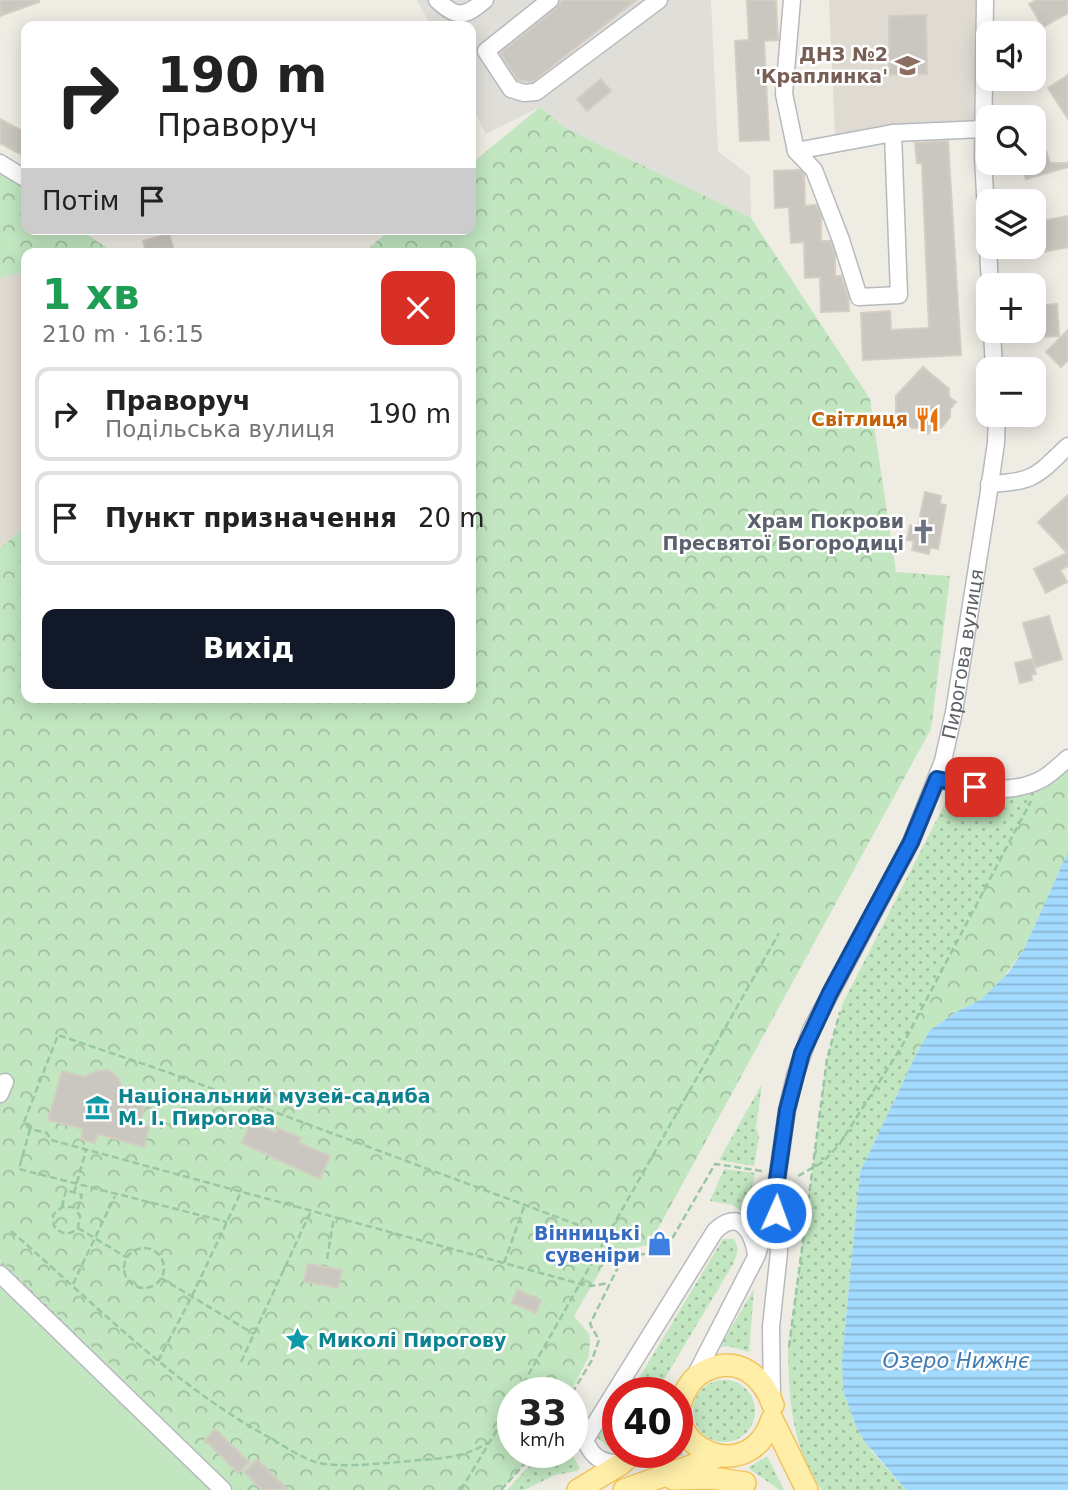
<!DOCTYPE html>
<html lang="uk">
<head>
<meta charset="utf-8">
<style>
	body { margin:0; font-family:"DejaVu Sans",sans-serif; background:#f6f6f6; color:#222; height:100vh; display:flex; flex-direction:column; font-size:26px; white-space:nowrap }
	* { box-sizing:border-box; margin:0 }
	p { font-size:23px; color:#767676 }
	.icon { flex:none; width:38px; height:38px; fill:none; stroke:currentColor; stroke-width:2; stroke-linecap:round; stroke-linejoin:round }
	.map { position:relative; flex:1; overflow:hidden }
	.details { position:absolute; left:21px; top:248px; width:455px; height:455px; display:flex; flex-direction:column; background:#fff; border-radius:14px; box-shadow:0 4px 18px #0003 }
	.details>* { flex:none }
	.banner { position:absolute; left:21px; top:21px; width:455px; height:214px; border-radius:14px; box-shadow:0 4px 18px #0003; background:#fff; color:#222; overflow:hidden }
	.controls { position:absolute; left:976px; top:21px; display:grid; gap:14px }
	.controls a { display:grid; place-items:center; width:70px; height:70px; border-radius:14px; background:#fff; box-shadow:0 4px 18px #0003; font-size:35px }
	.speed { position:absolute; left:497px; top:1377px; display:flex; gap:14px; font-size:35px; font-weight:700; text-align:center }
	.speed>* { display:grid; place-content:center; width:91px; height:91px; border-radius:50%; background:#fff; box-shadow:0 4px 18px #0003; line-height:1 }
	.speed small { font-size:18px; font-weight:400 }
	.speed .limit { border:10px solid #d22; background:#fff; color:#111 }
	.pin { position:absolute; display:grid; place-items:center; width:60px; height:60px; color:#fff; margin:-30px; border-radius:14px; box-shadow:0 4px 10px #0006 }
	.me { position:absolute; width:77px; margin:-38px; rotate:2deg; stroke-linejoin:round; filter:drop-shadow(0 0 5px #0008) }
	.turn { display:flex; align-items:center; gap:24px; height:147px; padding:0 21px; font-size:32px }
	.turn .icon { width:91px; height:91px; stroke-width:2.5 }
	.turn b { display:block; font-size:49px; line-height:60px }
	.then { display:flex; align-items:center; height:66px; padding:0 21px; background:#0003; gap:14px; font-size:26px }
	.round { display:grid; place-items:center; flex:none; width:74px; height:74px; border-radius:14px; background:#f6f6f6 }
	.headline { display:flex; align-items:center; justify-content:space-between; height:119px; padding:0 21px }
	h1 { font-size:42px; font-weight:600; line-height:52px; color:#1e9e55 }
	.cta { display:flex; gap:14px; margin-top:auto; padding:14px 21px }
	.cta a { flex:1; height:80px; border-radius:14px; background:#111827; color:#fff; font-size:28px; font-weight:600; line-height:80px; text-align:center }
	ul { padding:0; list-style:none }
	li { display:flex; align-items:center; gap:21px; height:94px; margin:0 14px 10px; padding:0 7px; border:4px solid #e0e0e0; border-radius:14px }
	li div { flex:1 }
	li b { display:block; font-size:26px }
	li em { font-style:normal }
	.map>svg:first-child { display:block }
	.industrial { fill:#e0ded8 }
	.education { fill:#dfdbd2 }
	.grass { fill:url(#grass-dots) }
	.forest { fill:url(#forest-crowns) }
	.green { fill:#c1e6c0 }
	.water { fill:url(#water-rules) }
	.building { fill:#cac7c1; stroke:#d3cdc2; stroke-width:2 }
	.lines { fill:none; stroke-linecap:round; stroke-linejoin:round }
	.minor-casing { stroke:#b6babe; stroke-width:19 }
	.major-casing { stroke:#f2c359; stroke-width:24 }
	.path { stroke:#99c7a6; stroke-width:2.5; stroke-dasharray:7 3.5; stroke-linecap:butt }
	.minor { stroke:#fff; stroke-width:16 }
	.major { stroke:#ffeea8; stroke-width:21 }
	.route-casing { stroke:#114b97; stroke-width:18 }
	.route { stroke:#1a73e8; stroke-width:12 }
	.labels { text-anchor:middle; stroke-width:5; stroke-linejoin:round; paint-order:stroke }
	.education-label { font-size:19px; font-weight:bold; fill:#785e54; stroke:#fff; text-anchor:end }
	.food-label { font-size:19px; font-weight:bold; fill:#c56008; stroke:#fff; text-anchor:end }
	.worship-label { font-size:19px; font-weight:bold; fill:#5b616d; stroke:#fff; text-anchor:end }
	.street-label { font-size:19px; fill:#5c6065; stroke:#fff }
	.culture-label { font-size:19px; font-weight:bold; fill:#0d838f; stroke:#fff; text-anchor:start }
	.shop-label { font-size:19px; font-weight:bold; fill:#366cbe; stroke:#fff; text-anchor:end }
	.water-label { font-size:21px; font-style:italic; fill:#407ab2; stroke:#fff }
</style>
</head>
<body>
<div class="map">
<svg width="1068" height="1490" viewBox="0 0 1068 1490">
	<defs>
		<pattern id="grass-dots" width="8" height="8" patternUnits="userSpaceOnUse" patternTransform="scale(1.75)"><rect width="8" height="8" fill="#c1e6c0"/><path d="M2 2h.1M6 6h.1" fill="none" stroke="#a0bea0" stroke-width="1.8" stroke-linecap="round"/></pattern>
		<pattern id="forest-crowns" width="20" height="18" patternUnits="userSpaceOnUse" patternTransform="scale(1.75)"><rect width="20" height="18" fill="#c1e6c0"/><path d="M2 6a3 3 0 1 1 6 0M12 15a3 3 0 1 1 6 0" fill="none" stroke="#a0bea0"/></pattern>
		<pattern id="water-rules" width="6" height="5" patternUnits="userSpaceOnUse" patternTransform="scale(1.75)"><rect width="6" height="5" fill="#a3daff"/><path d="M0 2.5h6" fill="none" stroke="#88b4d2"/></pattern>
	</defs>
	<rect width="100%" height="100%" fill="#efece4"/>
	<!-- industrial -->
	<path class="industrial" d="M417 0H711L718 151 750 176 751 218 565 128 540 107 486 134 471 105V26H431Z"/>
	<!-- education -->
	<path class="education" d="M829 0H985L983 129 835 135Z
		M0 163 26 229H79L115 254H26V527L0 548Z"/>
	<!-- grass -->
	<path class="grass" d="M1042 779 902 1045 917 1053 860 1172 842 1359 843 1391 856 1426 872 1452 906 1490H822C792 1450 789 1399 788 1351L827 1059 843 1003 955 784Z
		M762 1084 756 1127 759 1137 754 1166 719 1160Z
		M724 1169 755 1173 746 1215 733 1205 710 1201Z
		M723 1239H734C740 1248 737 1255 733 1264L656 1393H630Z
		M0 1260 243 1490H223L0 1274Z
		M754 1289 749 1352 728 1346 720 1347Z
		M693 1411a31 31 0 1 1 62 0a31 31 0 1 1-62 0Z
		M618 1413V1446H608L592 1434C601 1425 611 1425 618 1413Z
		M677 1448 684 1455 653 1464 659 1453 677 1452Z
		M542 1452 571 1453 580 1468 577 1471 555 1475 524 1490H507Z
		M767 1456 784 1490H780L748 1468Z"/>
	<!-- forest -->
	<path class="forest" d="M540 107 565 128 751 218 870 399 896 572 950 576 931 729 649 1245 611 1252 574 1316 590 1335 589 1356 570 1393H513V1452L535 1453 501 1490H243L0 1260V548L26 527V698H471V254H362L391 229H471V164Z
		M0 163 26 179V229H79L107 248 87 254H26V271L0 278Z
		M1068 758V852L1024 949 997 986 982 999 958 1011 930 1030 917 1053 902 1046 1042 779Z"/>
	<!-- green -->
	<path class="green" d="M0 1274 223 1490H0Z"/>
	<!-- water -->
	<path class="water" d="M1068 852V1490H906L865 1442 856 1426 843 1391 842 1359 860 1172 917 1053 930 1030 958 1011 982 999 1009 972 1024 949Z"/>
	<!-- building -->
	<path class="building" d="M0 0H39V2L0 16Z
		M562 0H636L532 82 518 80 500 53 557 8Z
		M747 0H776L778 40 764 41 769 140 740 141 735 41 749 40Z
		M1037 0H1068V13L1043 27 1029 4Z
		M926 15 927 74 889 75V16Z
		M1068 75V119L1048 88Z
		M601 79 611 91 587 111 577 99Z
		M0 119 26 133V157L0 143Z
		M948 141 961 355 863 360 861 313 890 311 891 330 929 328 922 163H917L915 143Z
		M1046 151 1050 163H1068V167L1026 179 1022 163H1034V154Z
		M800 170 804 174 805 206 816 205 821 216V241H830L831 243 835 254V276H841L848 297 849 311 821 312 820 277 805 278 804 242 791 243 789 207 775 208 774 171Z
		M1068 216V247L1043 252 1037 222Z
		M169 234 175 254H147L143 241Z
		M1057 304 1059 336 1034 337V306Z
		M1068 330V360L1061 367 1046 352Z
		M923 367 949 389V397L956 402 950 409V417L941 428H933L928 434 922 428H912L896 414V396Z
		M925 492 941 496 940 504 946 505 938 549 930 547 929 554 912 550 914 541 907 540 910 525 918 526Z
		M1068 495V566L1060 570 1067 582 1046 593 1034 569 1067 553 1038 522Z
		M1049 616 1062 659 1036 667 1023 623Z
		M1032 659 1036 674 1031 675 1032 680 1020 683 1015 663Z
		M108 1070 118 1077 122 1088 148 1094 139 1125 149 1127 144 1147 98 1134 95 1143 81 1139 83 1129 48 1120 62 1071 85 1077 97 1071Z
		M251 1122 276 1133 277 1128 301 1138 299 1143 330 1156 320 1179 242 1143Z
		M308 1264 342 1270 338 1288 304 1281Z
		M517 1290 541 1300 536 1313 512 1303Z
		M215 1429 249 1462 238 1473 205 1440Z
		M257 1459 288 1490H262L244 1472Z"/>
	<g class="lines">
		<defs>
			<g id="minor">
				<path d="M437 0C457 19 465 17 485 0"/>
				<path d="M550 0 486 51 511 89 524 93 536 92 659 0"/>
				<path d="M792 0 784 94 796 151 814 170 841 240 859 297 899 295 893 133 983 129"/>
				<path d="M985 0 983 157 990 285"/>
				<path d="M796 151 893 133"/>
				<path d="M0 163 26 179"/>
				<path d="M992 331 994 369"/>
				<path d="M989 484C1035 482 1036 476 1068 446"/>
				<path d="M937 779C969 788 1011 796 1042 779 1051 774 1060 765 1068 758"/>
				<path d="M0 1094 5 1082"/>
				<path d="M0 1274 223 1490"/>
				<path id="s1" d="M695 1376 757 1255 775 1194 787 1110 795 1076 811 1030 911 842 943 761 954 712 987 504 996 443 997 415"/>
				<path d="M772 1401 771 1327 779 1252 776 1204"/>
				<path d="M621 1464C601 1462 593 1459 585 1440L715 1231C738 1208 752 1230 756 1254"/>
			</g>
			<path id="major" d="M772 1419C749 1490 657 1446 685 1392 691 1381 696 1375 707 1370 739 1355 763 1377 773 1405
				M772 1419 807 1490
				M673 1479 712 1478 745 1483
				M578 1490 621 1464 634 1452
				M624 1490 719 1456"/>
		</defs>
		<!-- minor casing -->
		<use href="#minor" class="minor-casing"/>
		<!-- major casing -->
		<use href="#major" class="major-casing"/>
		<!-- path -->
		<path class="path" d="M30 1129 19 1169 227 1222
			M798 1176 823 1162 839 1145 902 1046 1031 801
			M74 1193 86 1150
			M62 1207 66 1190 82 1195 77 1211 80 1216 78 1228C70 1236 61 1235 54 1226L53 1215 62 1207H73L77 1211
			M78 1228 126 1257
			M11 1231C94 1303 174 1386 272 1439 287 1448 303 1459 319 1463 341 1468 386 1463 410 1461 441 1458 463 1459 491 1441
			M608 1236 170 1073 58 1035 24 1122 30 1129 47 1133 51 1140 581 1284 591 1286 609 1283
			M124 1268a20 20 0 1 1 40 0a20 20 0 1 1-40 0Z
			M327 1259 334 1217
			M504 1263 525 1204
			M161 1278 254 1334
			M73 1284 115 1196
			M789 1347 827 1059 840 1012
			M158 1361 192 1296 241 1192
			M241 1362 311 1211
			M518 1393 779 933
			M572 1393 592 1360 599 1340 590 1324 623 1257 665 1251 715 1164 762 1171
			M461 1490 513 1403
			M501 1490 535 1452"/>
		<!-- minor -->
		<use href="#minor" class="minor"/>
		<!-- major -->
		<use href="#major" class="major"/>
	</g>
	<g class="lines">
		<defs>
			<path id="route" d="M776 1213 775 1194 787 1110 802 1053 830 993 911 842 937 779 975 787"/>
		</defs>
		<!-- route casing -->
		<use href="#route" class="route-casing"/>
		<!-- route -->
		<use href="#route" class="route"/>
	</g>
	<!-- icons -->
	<defs>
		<symbol id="school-bare" viewBox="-9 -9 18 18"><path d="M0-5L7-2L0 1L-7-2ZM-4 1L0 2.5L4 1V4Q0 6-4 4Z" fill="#8d6e63" stroke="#fff" stroke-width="2.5" paint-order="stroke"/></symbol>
		<symbol id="restaurant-bare" viewBox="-9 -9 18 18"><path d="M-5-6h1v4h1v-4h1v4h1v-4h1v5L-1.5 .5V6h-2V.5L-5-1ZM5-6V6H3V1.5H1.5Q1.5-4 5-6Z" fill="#e8710a" stroke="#fff" stroke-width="2.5" paint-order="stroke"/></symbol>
		<symbol id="church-bare" viewBox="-9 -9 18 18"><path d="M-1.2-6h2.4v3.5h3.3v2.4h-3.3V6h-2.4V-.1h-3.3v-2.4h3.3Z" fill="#6b7280" stroke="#fff" stroke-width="2.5" paint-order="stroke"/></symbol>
		<symbol id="museum-bare" viewBox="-9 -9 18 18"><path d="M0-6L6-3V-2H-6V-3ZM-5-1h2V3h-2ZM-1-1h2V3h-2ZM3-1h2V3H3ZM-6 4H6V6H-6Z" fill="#0f9aa8" stroke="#fff" stroke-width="2.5" paint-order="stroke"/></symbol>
		<symbol id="shop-bare" viewBox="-9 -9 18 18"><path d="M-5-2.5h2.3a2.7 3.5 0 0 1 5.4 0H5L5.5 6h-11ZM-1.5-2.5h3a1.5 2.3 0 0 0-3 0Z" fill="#3f7fe0" stroke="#fff" stroke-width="2.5" paint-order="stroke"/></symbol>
		<symbol id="sight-bare" viewBox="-9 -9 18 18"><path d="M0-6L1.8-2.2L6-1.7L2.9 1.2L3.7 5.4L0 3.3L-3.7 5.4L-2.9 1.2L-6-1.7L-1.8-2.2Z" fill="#0f9aa8" stroke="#fff" stroke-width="2.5" paint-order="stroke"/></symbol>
	</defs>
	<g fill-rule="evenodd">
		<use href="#school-bare" x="890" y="48" width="35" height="35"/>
		<use href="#restaurant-bare" x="910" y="402" width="35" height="35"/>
		<use href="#church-bare" x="906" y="514" width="35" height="35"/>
		<use href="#museum-bare" x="80" y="1090" width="35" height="35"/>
		<use href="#shop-bare" x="642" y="1226" width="35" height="35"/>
		<use href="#sight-bare" x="280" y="1322" width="35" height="35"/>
	</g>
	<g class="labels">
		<!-- education labels -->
		<g class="education-label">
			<text x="888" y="61">ДНЗ №2<tspan x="888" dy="22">'Краплинка'</tspan></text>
		</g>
		<!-- food labels -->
		<g class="food-label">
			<text x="908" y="426">Світлиця</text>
		</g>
		<!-- worship labels -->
		<g class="worship-label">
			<text x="904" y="528">Храм Покрови<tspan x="904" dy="22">Пресвятої Богородиці</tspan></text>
		</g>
		<!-- street labels -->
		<g class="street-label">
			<text dy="7" stroke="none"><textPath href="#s1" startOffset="777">Пирогова вулиця</textPath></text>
		</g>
		<!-- culture labels -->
		<g class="culture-label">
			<text x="118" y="1103">Національний музей-садиба<tspan x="118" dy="22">М. І. Пирогова</tspan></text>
			<text x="318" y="1347">Миколі Пирогову</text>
		</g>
		<!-- shop labels -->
		<g class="shop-label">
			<text x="640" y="1240">Вінницькі<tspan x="640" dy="22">сувеніри</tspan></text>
		</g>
		<!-- water labels -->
		<g class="water-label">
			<text x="956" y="1368">Озеро Нижнє</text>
		</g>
	</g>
</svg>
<div class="controls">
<a><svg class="icon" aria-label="sound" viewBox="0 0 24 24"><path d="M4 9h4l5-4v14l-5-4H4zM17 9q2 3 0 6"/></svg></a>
<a><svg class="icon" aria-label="search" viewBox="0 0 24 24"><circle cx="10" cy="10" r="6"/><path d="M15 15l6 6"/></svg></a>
<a><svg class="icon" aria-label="layers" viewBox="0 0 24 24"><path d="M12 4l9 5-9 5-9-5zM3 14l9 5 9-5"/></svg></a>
<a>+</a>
<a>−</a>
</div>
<div class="speed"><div>33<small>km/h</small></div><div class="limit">40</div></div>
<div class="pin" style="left:975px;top:787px;background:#d93025"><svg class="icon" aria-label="arrive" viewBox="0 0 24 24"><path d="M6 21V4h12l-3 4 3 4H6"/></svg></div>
<svg class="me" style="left:776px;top:1213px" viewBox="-20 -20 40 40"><circle r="17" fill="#1a73e8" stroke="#fff" stroke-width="3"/><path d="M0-11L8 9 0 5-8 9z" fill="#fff"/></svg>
<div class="banner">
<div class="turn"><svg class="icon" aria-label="right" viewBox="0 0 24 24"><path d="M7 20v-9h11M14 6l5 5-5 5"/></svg><div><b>190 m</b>Праворуч</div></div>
<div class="then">Потім<svg class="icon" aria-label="arrive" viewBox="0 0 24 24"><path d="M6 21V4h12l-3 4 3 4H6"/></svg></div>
</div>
<section class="details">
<div class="headline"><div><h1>1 хв</h1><p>210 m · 16:15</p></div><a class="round" style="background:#d93025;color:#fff"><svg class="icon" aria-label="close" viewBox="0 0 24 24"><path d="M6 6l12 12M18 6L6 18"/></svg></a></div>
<ul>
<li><svg class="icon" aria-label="right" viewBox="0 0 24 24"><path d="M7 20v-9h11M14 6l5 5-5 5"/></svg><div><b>Праворуч</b><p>Подільська вулиця</p></div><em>190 m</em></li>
<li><svg class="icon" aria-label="arrive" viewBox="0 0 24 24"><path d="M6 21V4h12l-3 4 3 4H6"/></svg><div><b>Пункт призначення</b></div><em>20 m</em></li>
</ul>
<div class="cta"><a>Вихід</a></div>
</section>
</div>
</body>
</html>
